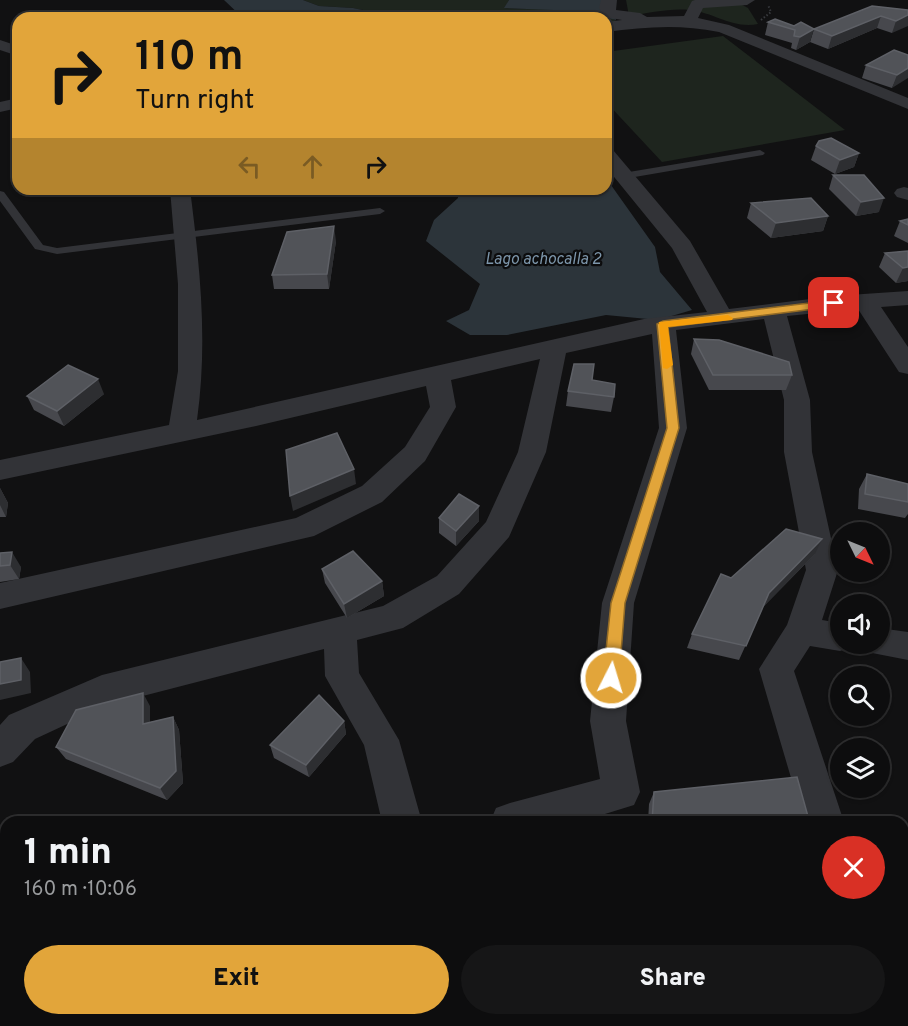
<!DOCTYPE html>
<html lang="en">
<head>
<meta charset="utf-8">
<style>
	body { margin:0; font-family:Overpass,sans-serif; background:#161617; color:#f1f3f6; height:100vh; display:flex; flex-direction:column; font-size:22px; white-space:nowrap }
	* { box-sizing:border-box; margin:0 }
	p { font-size:20px; color:#9a9c9e }
	.icon { flex:none; width:33px; height:33px; fill:none; stroke:currentColor; stroke-width:2; stroke-linecap:round; stroke-linejoin:round }
	.map { position:relative; flex:1; overflow:hidden }
	.panel { position:absolute; left:0px; top:816px; width:909px; height:210px; display:flex; flex-direction:column; background:#0d0d0e; border-radius:18px 18px 0 0; box-shadow:0 2px 4px #0004,0 0 0 2px #2d2d2e }
	.panel>* { flex:none }
	.top-card { position:absolute; left:12px; top:12px; width:600px; height:183px; border-radius:18px; box-shadow:0 2px 4px #0004,0 0 0 2px #2d2d2e; background:#e2a53a; color:#111; overflow:hidden }
	.needle { width:39px; rotate:133deg }
	.fabs { position:absolute; left:830px; top:522px; display:grid; gap:12px }
	.fabs a { display:grid; place-items:center; width:60px; height:60px; border-radius:50%; background:#0d0d0e; box-shadow:0 2px 4px #0004,0 0 0 2px #2d2d2e; font-size:30px }
	.pin { position:absolute; display:grid; place-items:center; width:51px; height:51px; color:#fff; margin:-26px; border-radius:12px; box-shadow:0 3px 9px #0006 }
	.me { position:absolute; width:66px; margin:-33px; rotate:5deg; stroke-linejoin:round; filter:drop-shadow(0 0 4px #0008) }
	.turn { display:flex; align-items:center; gap:21px; height:126px; padding:0 24px; font-size:27px }
	.turn .icon { width:78px; height:78px; stroke-width:2.5 }
	.turn b { display:block; font-size:42px; line-height:51px }
	.lanes { display:flex; align-items:center; height:57px; padding:0 24px; background:#0003; justify-content:center; gap:30px; direction:ltr }
	.lanes .off { opacity:.35 }
	.round { display:grid; place-items:center; flex:none; width:63px; height:63px; border-radius:32px; background:#161617 }
	.head { display:flex; align-items:center; justify-content:space-between; height:102px; padding:0 24px }
	h1 { font-size:36px; font-weight:800; line-height:45px }
	.cta { display:flex; gap:12px; margin-top:auto; padding:12px 24px }
	.cta a { flex:1; height:69px; border-radius:36px; background:#e2a53a; color:#111; font-size:24px; font-weight:800; line-height:69px; text-align:center }
	.cta a+a { background:#161617; color:#f1f3f6 }
	.map>svg:first-child { display:block }
	.green { fill:#1e251e }
	.water { fill:#2c343a }
	.lines { fill:none; stroke-linecap:round; stroke-linejoin:round }
	.path { stroke:#383a3e; stroke-width:2; stroke-dasharray:1.5 2; stroke-linecap:butt }
	.service { fill:#323337; fill-rule:evenodd }
	.minor { fill:#323337; fill-rule:evenodd }
	.wall { fill:#47484d }
	.shaded-wall { fill:#2d2e31 }
	.building { fill:#515358; stroke:#5e6066; stroke-width:1.5 }
	.route { fill:#e2a53a; stroke:#936b26; stroke-width:1.5 }
	.slow { fill:#f59e0b }
	.labels { text-anchor:middle; stroke-width:4.5; stroke-linejoin:round; paint-order:stroke }
	.far-water-label { font-size:16px; font-style:italic; fill:#7d96ab; stroke:#0c0c0d }
</style>
</head>
<body>
<div class="map">
<svg width="908" height="1026" viewBox="0 0 908 1026">
	<rect width="100%" height="100%" fill="#111112"/>
	<!-- green -->
	<path class="green" d="M303 0H509L505 8C535 10 599 4 622 25L606 27V18H401L353 8 319 6Z
		M626 0H733L748 8 758 24C733 29 715 13 690 10 670 8 649 13 629 16Z
		M723 36 845 130 662 162 606 102V52Z"/>
	<!-- water -->
	<path class="water" d="M224 0H303L319 6 353 8 401 18H243Z
		M509 0H612L616 20 579 11 504 8Z
		M606 178 655 247 660 272 692 310 658 320 606 315 507 335H470L446 321 469 310 480 284 426 241 434 220 458 198V189H606Z"/>
	<g class="lines">
		<!-- path -->
		<path class="path" d="M761 20 771 12 768 5"/>
		<!-- service -->
		<path class="service" d="M760 150 765 153 763 155 623 179 618 176 623 173Z
			M0 191 4 192 43 245 57 248 380 208 385 211 380 214 57 254 35 249 0 201Z"/>
		<!-- minor -->
		<path class="minor" d="M601 0H617L616 10 640 13 647 17 684 16 692 1 695 0H755L747 5 703 8 698 18 729 25 908 98V109L719 32C679 24 645 27 606 32V22L622 20 605 17 599 8Z
			M0 40 18 46V56L0 50Z
			M18 98V108L0 112V102Z
			M606 148 613 150 690 241 729 309 834 296 908 291V305L881 307 908 347V374L899 372 858 309 787 316 810 400 812 452 838 570 822 620 840 623V644H854L852 647 840 651 810 646 794 671 844 822H804L759 669 787 625 806 570 784 452V400L764 319 676 330 687 428 634 603 626 721 640 792 634 805 579 822H490L496 808 510 803 600 779 590 721 602 603 659 428 652 334 566 353 546 452 509 537 459 594 403 628 357 640 359 673 399 740 422 822H382L364 745 325 676 324 649 108 705 35 739 13 762 0 767V725L9 715 102 675 383 606 437 576 486 522 518 452 540 359 451 380 456 407 425 461 382 502 314 536 0 609V583L296 518 362 486 405 447 430 407 426 386 256 426 0 480V460L169 425 178 371V284L170 189H190C200 268 208 341 197 420L644 319 707 312 672 248 606 167Z
			M904 187 908 188V200L897 197 894 193 897 189Z
			M879 628 908 632V660L867 652 863 644H879Z
			M130 1020H174L173 1026H129Z
			M434 1020H480L482 1026H436Z
			M688 1020H734L732 1026H686Z"/>
	</g>
	<!-- wall -->
	<path class="wall" d="M908 10 892 33 877 28 828 49 810 42 814 29Z
		M768 22 794 26 810 42 796 50 791 48 792 43 765 35Z
		M908 55 892 88 862 78 866 65Z
		M816 146 859 153 854 167 835 174 811 160Z
		M833 175 879 212 856 216 829 189Z
		M751 203 828 216 823 231 771 238 747 218Z
		M908 219V243L894 236 900 221Z
		M336 241 329 289H274L272 275Z
		M908 251V281L896 283 879 267 885 253Z
		M694 339 792 375 786 390H709L691 354Z
		M592 380 614 397 611 412 566 406 568 391Z
		M104 394 64 426 34 410 27 396Z
		M867 474 908 484V514L905 518 858 509 859 489Z
		M0 488 8 503 6 517H0Z
		M439 518 479 521 456 546 439 533Z
		M0 553 21 567 19 579 0 582Z
		M815 554 763 607 739 660 687 648 692 634 731 578Z
		M322 569 382 581 384 596 347 618 325 583Z
		M150 706V722L173 717 179 730 183 783 167 800 66 759 56 747Z
		M344 721 346 734 309 777 274 758 270 745Z
		M654 792 809 820 807 822H648L649 804Z"/>
	<!-- shaded-wall -->
	<path class="shaded-wall" d="M908 15V26L892 33 896 21Z
		M881 16 877 28 828 49 832 36Z
		M814 29 810 42 796 50 800 37Z
		M908 68V78L892 88 897 75Z
		M859 153 854 167 835 174 840 160Z
		M884 198 879 212 856 216 861 202Z
		M828 216 823 231 771 238 776 223Z
		M334 226 336 241 329 289 327 274Z
		M908 267V281L896 283 903 268Z
		M98 379 104 394 64 426 57 411Z
		M354 469 356 484 293 511 290 496Z
		M0 488 8 503 6 517 0 505Z
		M479 506V521L456 546V531Z
		M822 539 815 554 763 607 769 593Z
		M12 552 21 567 19 579 10 565Z
		M382 581 384 596 347 618 344 604Z
		M21 658 30 672 31 693 0 700V684Z
		M143 693 150 706V737L143 724Z
		M173 717 179 730 183 783 167 800 160 788Z
		M344 721 346 734 309 777 306 765Z"/>
	<!-- building -->
	<path class="building" d="M872 6 908 10V15L896 21 881 16 832 36 814 29Z
		M775 19 794 26 801 22 814 29 800 37 794 36 795 30 768 22Z
		M894 50 908 55V68L897 75 866 65Z
		M831 138 859 153 840 160 816 146 819 141Z
		M833 175H864L884 198 861 202Z
		M811 198 828 216 776 223 751 203Z
		M908 219V225L900 221Z
		M334 226 327 274 272 275 287 232Z
		M908 251V267L903 268 885 253Z
		M694 339 719 340 789 362 792 375H713Z
		M574 364H594L592 380 615 384 614 397 568 391Z
		M68 365 98 379 57 411 27 396Z
		M337 433 354 469 290 496 286 450Z
		M867 474 908 484V502L865 494Z
		M459 494 479 506 456 531 439 518Z
		M786 529 822 539 769 593 746 646 692 634 721 574 731 578Z
		M353 551 382 581 344 604 322 569Z
		M12 552 10 565 0 566V553Z
		M21 658V680L0 684V662Z
		M143 693V724L173 717 176 771 160 788 56 747 76 710Z
		M319 695 344 721 306 765 270 745Z
		M797 777 809 820 793 822H652L654 792Z"/>
	<!-- route -->
	<path class="route" d="M834 300 839 303 838 306 668 327 679 428 625 603 619 678 617 683H606L603 678 611 603 667 428 657 324 663 321Z"/>
	<!-- slow -->
	<path class="slow" d="M728 315 733 318 732 320 668 327 673 365 667 369 663 368 659 322Z"/>
	<g class="labels">
		<!-- far-water labels -->
		<g class="far-water-label">
			<text x="543" y="264">Lago achocalla 2</text>
		</g>
	</g>
</svg>
<div class="fabs">
<a><svg class="needle" viewBox="-14 -14 28 28"><path d="M0-13l5 13h-10z" fill="#e53935"/><path d="M0 13l5-13h-10z" fill="#9a9c9e"/></svg></a>
<a><svg class="icon" aria-label="sound" viewBox="0 0 24 24"><path d="M4 9h4l5-4v14l-5-4H4zM17 9q2 3 0 6"/></svg></a>
<a><svg class="icon" aria-label="search" viewBox="0 0 24 24"><circle cx="10" cy="10" r="6"/><path d="M15 15l6 6"/></svg></a>
<a><svg class="icon" aria-label="layers" viewBox="0 0 24 24"><path d="M12 4l9 5-9 5-9-5zM3 14l9 5 9-5"/></svg></a>
</div>
<div class="pin" style="left:834px;top:303px;background:#d93025"><svg class="icon" aria-label="arrive" viewBox="0 0 24 24"><path d="M6 21V4h12l-3 4 3 4H6"/></svg></div>
<svg class="me" style="left:611px;top:678px" viewBox="-20 -20 40 40"><circle r="17" fill="#e2a53a" stroke="#fff" stroke-width="3"/><path d="M0-11L8 9 0 5-8 9z" fill="#fff"/></svg>
<div class="top-card">
<div class="turn"><svg class="icon" aria-label="right" viewBox="0 0 24 24"><path d="M7 20v-9h11M14 6l5 5-5 5"/></svg><div><b>110 m</b>Turn right</div></div>
<div class="lanes"><svg class="icon off" aria-label="left" viewBox="0 0 24 24"><path d="M17 20v-9H6M10 6l-5 5 5 5"/></svg><svg class="icon off" aria-label="ahead" viewBox="0 0 24 24"><path d="M12 20V5M6 11l6-6 6 6"/></svg><svg class="icon" aria-label="right" viewBox="0 0 24 24"><path d="M7 20v-9h11M14 6l5 5-5 5"/></svg></div>
</div>
<section class="panel">
<div class="head"><div><h1>1 min</h1><p>160 m · 10:06</p></div><a class="round" style="background:#d93025;color:#fff"><svg class="icon" aria-label="close" viewBox="0 0 24 24"><path d="M6 6l12 12M18 6L6 18"/></svg></a></div>
<div class="cta"><a>Exit</a><a>Share</a></div>
</section>
</div>
</body>
</html>
